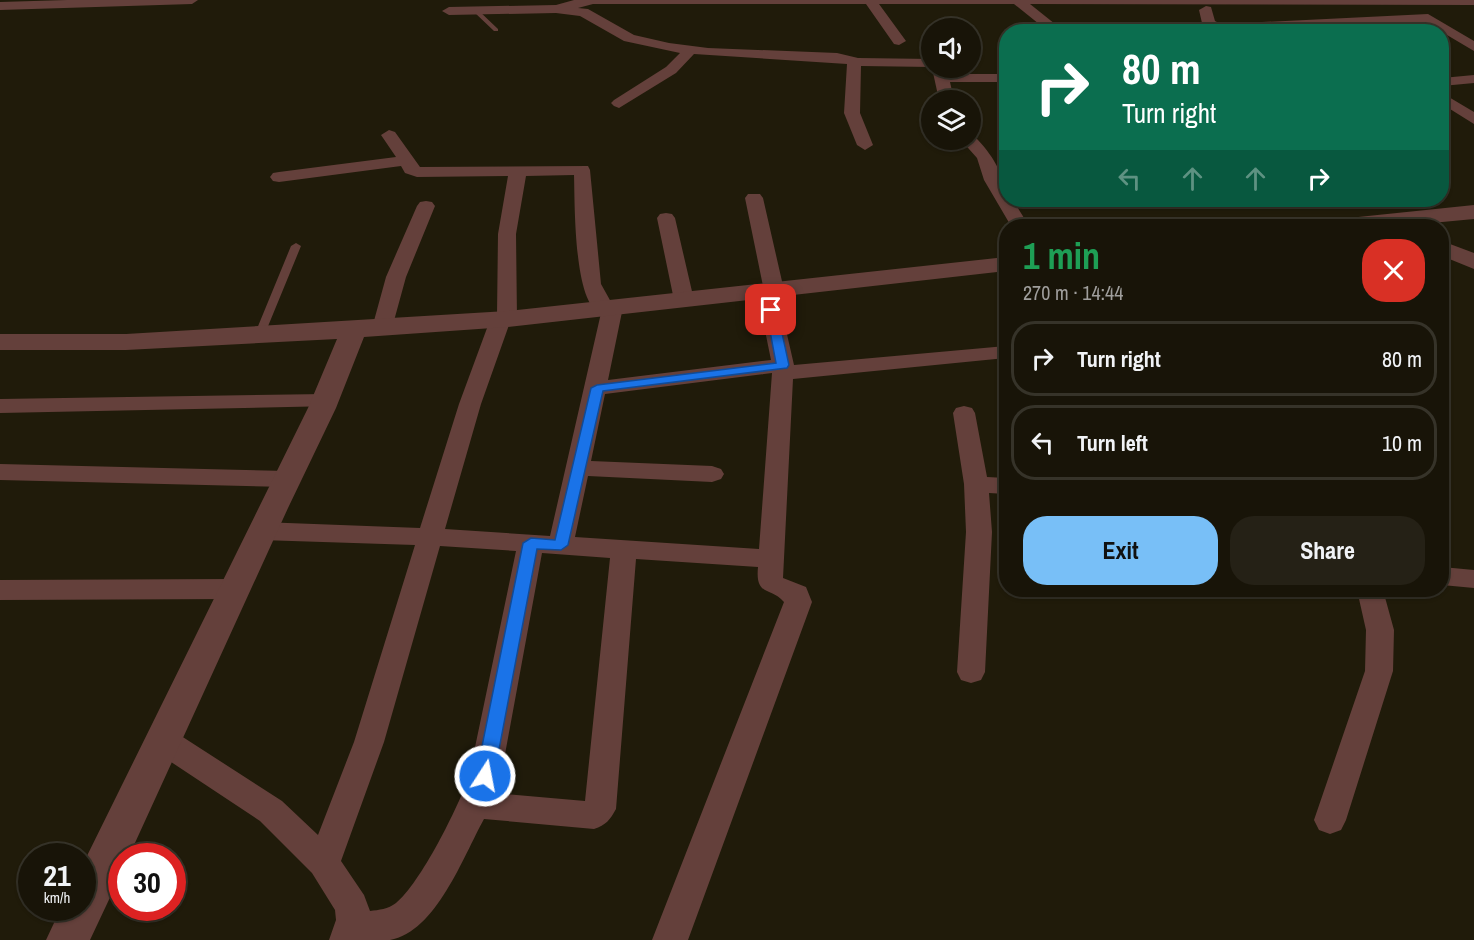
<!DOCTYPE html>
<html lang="en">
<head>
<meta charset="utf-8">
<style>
	body { margin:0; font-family:"Archivo Narrow",sans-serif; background:#252116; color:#f1f3f6; height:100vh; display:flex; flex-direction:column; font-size:22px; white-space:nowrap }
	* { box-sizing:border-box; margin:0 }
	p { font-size:20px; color:#9f9e9c }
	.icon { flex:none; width:33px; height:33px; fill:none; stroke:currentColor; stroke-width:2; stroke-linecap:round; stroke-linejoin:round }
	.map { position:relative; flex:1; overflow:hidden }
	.drawer { position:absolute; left:999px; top:219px; width:450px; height:378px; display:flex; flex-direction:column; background:#181408; border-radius:24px; box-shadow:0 2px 4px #0004,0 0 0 2px #363329 }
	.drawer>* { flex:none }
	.top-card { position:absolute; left:999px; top:24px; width:450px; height:183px; border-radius:24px; box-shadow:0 2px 4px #0004,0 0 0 2px #363329; background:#0b6e4f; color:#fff; overflow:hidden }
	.tools { position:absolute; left:921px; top:18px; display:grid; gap:12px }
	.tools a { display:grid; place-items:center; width:60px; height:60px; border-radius:50%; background:#181408; box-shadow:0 2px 4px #0004,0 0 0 2px #363329; font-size:30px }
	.speed { position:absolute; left:18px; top:843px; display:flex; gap:12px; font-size:30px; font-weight:700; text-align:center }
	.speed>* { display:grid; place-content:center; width:78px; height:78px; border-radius:50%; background:#181408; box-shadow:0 2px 4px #0004,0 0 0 2px #363329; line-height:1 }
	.speed small { font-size:15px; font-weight:400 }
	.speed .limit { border:9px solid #d22; background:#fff; color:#111 }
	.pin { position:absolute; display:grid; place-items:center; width:51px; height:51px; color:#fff; margin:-26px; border-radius:12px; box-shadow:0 3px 9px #0006 }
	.me { position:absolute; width:66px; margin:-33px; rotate:11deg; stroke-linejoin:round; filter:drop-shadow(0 0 4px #0008) }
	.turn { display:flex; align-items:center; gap:21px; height:126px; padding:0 24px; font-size:27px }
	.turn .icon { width:78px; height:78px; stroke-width:2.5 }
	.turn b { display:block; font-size:42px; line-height:51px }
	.lanes { display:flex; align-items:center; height:57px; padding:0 24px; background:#0003; justify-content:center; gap:30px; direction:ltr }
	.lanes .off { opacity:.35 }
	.round { display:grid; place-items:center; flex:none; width:63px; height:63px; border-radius:24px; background:#252116 }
	.overview { display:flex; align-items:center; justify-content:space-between; height:102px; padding:0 24px }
	h1 { font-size:36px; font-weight:700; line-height:45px; color:#1e9e55 }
	.primary-button { display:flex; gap:12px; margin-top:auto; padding:12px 24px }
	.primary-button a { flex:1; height:69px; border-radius:24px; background:#78bff7; color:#111; font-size:24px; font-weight:700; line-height:69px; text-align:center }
	.primary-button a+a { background:#252116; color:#f1f3f6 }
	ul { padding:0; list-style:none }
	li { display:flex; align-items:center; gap:18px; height:75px; margin:0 12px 9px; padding:0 12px; border:3px solid #363329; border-radius:24px }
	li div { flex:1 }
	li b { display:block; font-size:22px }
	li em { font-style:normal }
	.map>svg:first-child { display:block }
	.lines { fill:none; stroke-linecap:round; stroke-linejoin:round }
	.service { fill:#64403b; fill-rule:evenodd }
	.minor { fill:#64403b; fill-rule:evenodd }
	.tertiary { fill:#64403b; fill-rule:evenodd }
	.route { fill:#1a73e8; stroke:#114b97; stroke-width:1.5 }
</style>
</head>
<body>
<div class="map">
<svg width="1474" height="940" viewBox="0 0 1474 940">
	<rect width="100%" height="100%" fill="#201b0a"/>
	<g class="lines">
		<!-- service -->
		<path class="service" d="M474 10H478L498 29V31H494L474 12Z
			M296 243 301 246 264 336 263 338H255L254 336 291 246Z"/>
		<!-- minor -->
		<path class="minor" d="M67 0H198L192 4 0 10V2Z
			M574 0H1474V5L1030 4 1065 32H1049L1014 4H879L906 41 899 45 894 44 866 4H593L578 8 588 9 634 35 669 43 708 48 837 53 858 58 932 59V67L861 66 860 113 873 145 865 150 857 145 844 113 847 64 694 54 676 73 619 108 614 106 611 103 614 100 666 67 680 53 624 41 580 16 556 13 449 15 442 11 449 7 556 5Z
			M1206 6 1211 7 1215 21 1221 24 1428 14 1474 41V51L1425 22 1216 32 1202 23 1199 10Z
			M932 68H946L948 74H1006V82H950L954 100H939Z
			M1474 75V83L1442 86V78Z
			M1442 93 1474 112V124L1442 104Z
			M389 130 395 132 420 167 588 166 590 170 601 284 611 302 620 303 623 307 608 380 771 360 757 291 763 286 745 198 748 194H760L763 198 784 290 778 295 794 365 1006 346V358L793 379 783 578 806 587 812 602 688 940H652L784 602C771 587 755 597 758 567L636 559 616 809C610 820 606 825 594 829L484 819C463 857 436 932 390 940 371 940 349 940 329 940L336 920 335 910 312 873 260 821 153 750 149 741 153 732 164 729 175 732 282 801 318 835 354 742 415 545 261 540 252 537 248 531 252 525 261 522 420 528 459 404 490 320 497 315 498 234 508 176 417 177 405 173 401 166 279 182 273 181 270 177 273 173 279 172 396 157 381 135ZM574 175C575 200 573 306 601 313L550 536 445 529 481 404 509 325 514 323 517 319 516 234 526 176ZM772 373 759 549 575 537 588 476 712 482 721 479 724 474 721 469 712 466 591 461 605 394ZM440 546 516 551 469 776C459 806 420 884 396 903 388 909 379 910 370 911L364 895 341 861 384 742ZM542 553 610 558 585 801 495 793 501 776Z
			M970 136 975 137C991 153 1006 175 1006 200H1013L1029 226H1011L984 180 977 158 961 140H970Z
			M426 201 432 202 435 206 406 277 392 328 389 332 382 334 375 332 372 328 386 277 417 206 420 202Z
			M666 213 672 214 675 218 694 300 691 304H677L674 300 657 218 660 214Z
			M326 394 334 396 337 401 334 406 0 413V399Z
			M964 406 972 408 975 413 987 477 1006 478V494L989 493 992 532 985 672 981 680 971 683 961 680 957 672 966 532 964 484 953 413 956 408Z
			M0 464 287 471 296 473 299 479 296 485 287 487 0 480Z
			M1442 567 1474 570V588L1442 585Z
			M235 579 244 582 248 589 244 596 235 599 0 600V580Z
			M1357 590H1383L1394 630 1393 671 1346 820 1341 830 1330 834 1319 830 1314 820 1365 671 1366 630Z"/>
		<!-- tertiary -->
		<path class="tertiary" d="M1474 205V219L1400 226H1328L1331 221 1339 219Z
			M1442 241 1474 253V269L1442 256Z
			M1006 257V271L507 327 364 337 336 408 288 508 129 856H122V872L90 940H46L61 908H82V866L308 408 337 339 126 350H0V334H126L507 311Z"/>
	</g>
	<!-- route -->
	<path class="route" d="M771 307 777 310 789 365 787 368 603 391 568 545 561 550 537 549 494 776 491 781 485 784 479 781 476 776 523 543 531 538 555 540 591 388 597 385 776 363 766 310Z"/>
</svg>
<div class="tools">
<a><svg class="icon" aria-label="sound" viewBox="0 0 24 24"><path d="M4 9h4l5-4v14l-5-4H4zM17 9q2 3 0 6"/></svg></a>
<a><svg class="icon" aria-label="layers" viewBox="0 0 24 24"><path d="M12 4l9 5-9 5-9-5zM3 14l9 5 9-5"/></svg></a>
</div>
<div class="speed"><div>21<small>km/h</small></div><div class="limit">30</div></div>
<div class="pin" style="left:771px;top:310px;background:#d93025"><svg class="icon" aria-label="arrive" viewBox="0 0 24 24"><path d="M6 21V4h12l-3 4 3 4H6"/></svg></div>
<svg class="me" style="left:485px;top:776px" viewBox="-20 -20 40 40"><circle r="17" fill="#1a73e8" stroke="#fff" stroke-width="3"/><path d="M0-11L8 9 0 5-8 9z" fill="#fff"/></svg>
<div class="top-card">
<div class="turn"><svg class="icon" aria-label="right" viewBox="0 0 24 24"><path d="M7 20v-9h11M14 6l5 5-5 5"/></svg><div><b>80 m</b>Turn right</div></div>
<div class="lanes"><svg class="icon off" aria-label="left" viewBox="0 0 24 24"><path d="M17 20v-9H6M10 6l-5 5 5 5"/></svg><svg class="icon off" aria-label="ahead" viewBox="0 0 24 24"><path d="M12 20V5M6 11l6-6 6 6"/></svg><svg class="icon off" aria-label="ahead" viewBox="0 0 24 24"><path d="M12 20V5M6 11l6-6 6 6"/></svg><svg class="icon" aria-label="right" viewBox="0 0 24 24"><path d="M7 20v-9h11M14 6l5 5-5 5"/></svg></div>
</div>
<section class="drawer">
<div class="overview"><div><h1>1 min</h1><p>270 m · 14:44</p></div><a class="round" style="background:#d93025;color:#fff"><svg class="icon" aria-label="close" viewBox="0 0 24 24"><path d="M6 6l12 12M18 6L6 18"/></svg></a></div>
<ul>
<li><svg class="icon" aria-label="right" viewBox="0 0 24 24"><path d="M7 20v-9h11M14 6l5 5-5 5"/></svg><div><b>Turn right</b></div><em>80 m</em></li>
<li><svg class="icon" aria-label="left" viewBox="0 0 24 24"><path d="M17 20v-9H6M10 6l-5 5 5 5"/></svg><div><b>Turn left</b></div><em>10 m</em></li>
</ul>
<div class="primary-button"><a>Exit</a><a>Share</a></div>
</section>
</div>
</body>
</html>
